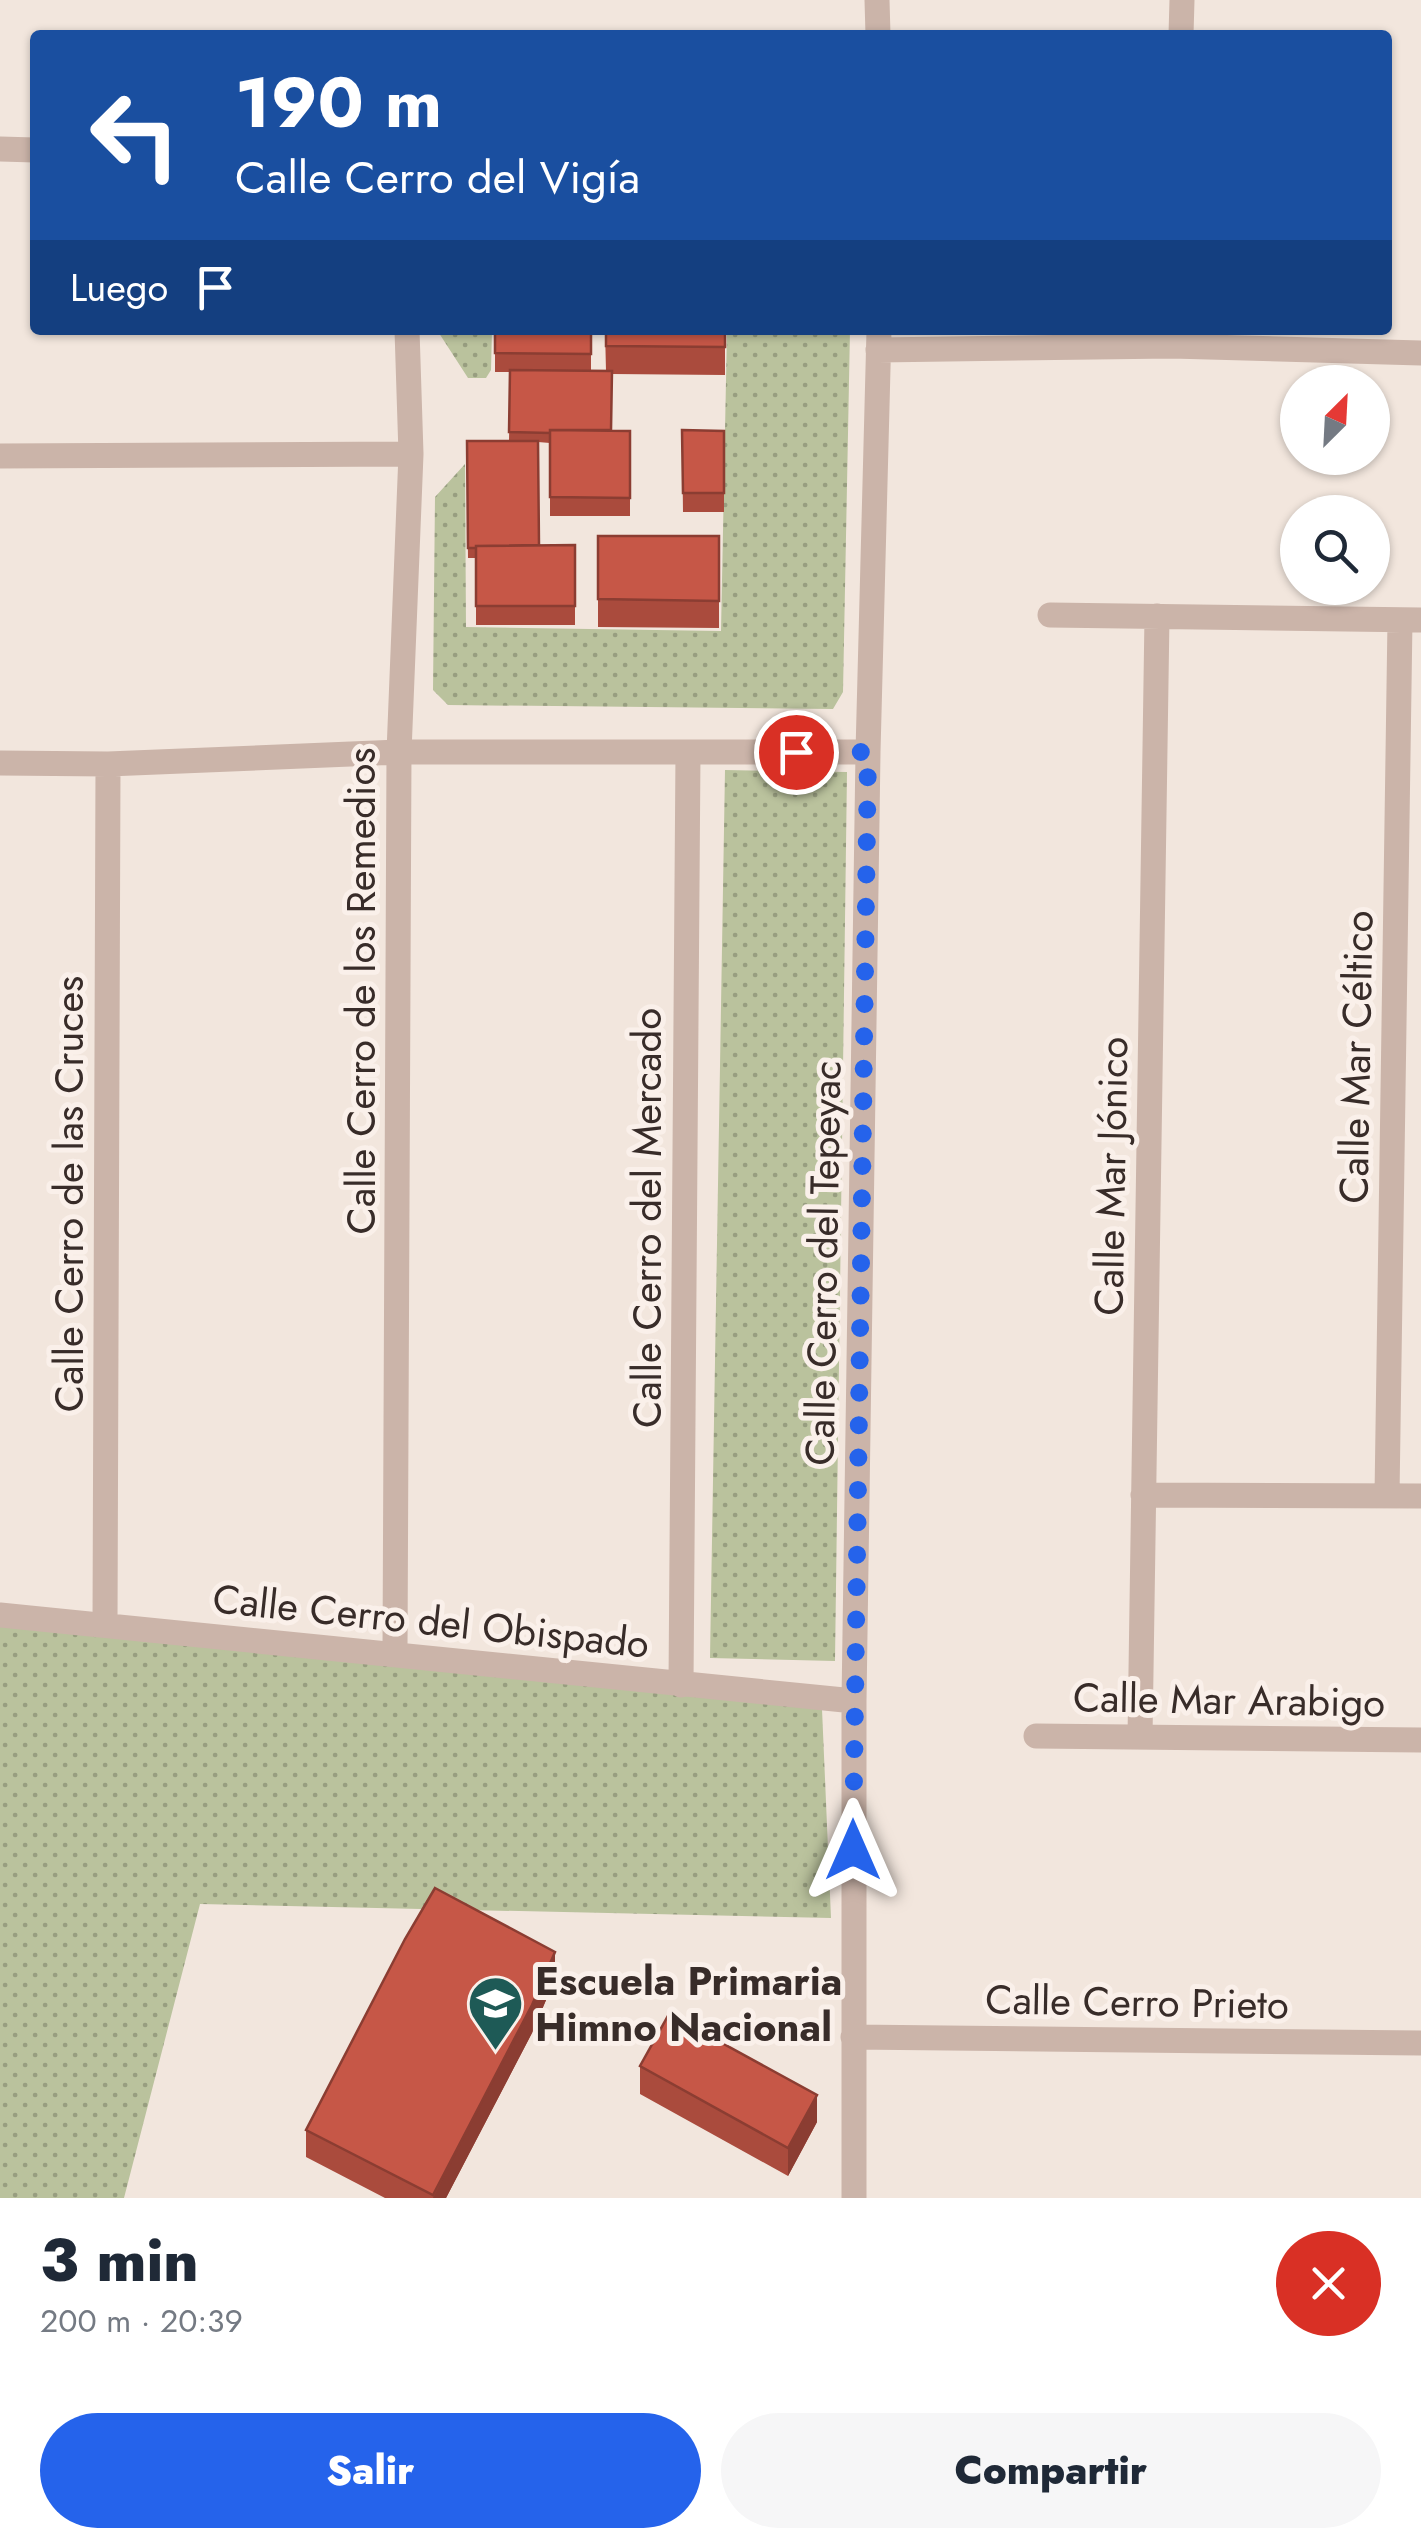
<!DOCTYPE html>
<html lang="es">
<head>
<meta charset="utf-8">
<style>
	body { margin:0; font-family:Jost,sans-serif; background:#f6f6f7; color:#1f2937; height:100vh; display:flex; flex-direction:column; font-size:38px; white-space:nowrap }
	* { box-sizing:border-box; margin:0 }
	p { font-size:32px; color:#747a83 }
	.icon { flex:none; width:55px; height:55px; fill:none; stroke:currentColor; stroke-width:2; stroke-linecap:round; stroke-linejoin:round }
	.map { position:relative; height:2198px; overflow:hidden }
	.side { display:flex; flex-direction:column; background:#fff; flex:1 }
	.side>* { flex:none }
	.guide { position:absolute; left:30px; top:30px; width:1362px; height:305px; border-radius:10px; box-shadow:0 2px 8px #0004; background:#1a4fa0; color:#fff; overflow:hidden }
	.needle { width:65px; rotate:24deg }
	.tools { position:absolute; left:1280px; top:365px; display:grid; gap:20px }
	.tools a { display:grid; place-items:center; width:110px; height:110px; border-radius:50%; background:#fff; box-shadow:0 2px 8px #0004; font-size:50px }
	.pin { position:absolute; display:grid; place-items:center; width:85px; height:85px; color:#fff; margin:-42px; border:5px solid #fff; border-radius:50%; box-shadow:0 2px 10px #0007 }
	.me { position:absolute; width:110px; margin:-55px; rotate:0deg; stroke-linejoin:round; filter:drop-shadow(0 0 8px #0008) }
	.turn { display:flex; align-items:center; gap:35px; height:210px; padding:0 40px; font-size:45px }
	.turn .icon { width:130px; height:130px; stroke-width:2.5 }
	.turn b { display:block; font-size:70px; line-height:85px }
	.then { display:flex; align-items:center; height:95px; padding:0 40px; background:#0003; gap:20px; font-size:38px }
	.round { display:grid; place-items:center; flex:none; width:105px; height:105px; border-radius:52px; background:#f6f6f7 }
	.summary { display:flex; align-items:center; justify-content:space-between; height:170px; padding:0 40px }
	h1 { font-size:60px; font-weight:800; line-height:75px }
	.action { display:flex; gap:20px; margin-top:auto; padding:20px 40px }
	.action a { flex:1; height:115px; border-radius:60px; background:#2563eb; color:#fff; font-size:40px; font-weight:800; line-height:115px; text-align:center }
	.action a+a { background:#f6f6f7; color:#1f2937 }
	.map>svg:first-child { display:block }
	.park { fill:url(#park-dots) }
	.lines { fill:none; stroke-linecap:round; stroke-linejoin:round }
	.minor { stroke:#cbb4a9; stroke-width:25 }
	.wall { fill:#aa4b3d }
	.shaded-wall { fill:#8b3d32 }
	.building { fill:#c65747; stroke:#8b3d32; stroke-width:2.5 }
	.route { stroke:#2563eb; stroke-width:18; stroke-dasharray:0 32.4 }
	.labels { text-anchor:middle; stroke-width:10; stroke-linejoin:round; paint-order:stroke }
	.street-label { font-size:40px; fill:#382c29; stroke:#faf0ea }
	.poi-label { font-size:40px; font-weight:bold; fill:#382c29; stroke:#faf0ea; text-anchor:start }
</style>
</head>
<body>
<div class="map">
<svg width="1421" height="2198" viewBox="0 0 1421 2198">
	<defs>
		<pattern id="park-dots" width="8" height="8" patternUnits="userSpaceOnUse" patternTransform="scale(2.5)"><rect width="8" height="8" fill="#bac29d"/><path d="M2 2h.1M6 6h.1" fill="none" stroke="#989e80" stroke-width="1.8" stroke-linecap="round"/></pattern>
	</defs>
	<rect width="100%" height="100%" fill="#f2e6dd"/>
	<!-- park -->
	<path class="park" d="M437 330H492L491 370 486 378H468Z
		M727 330H850L843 692 833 709 448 705 433 690 435 497 465 464 466 627 721 631Z
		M725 770 847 772 835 1661 710 1658Z
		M0 1618 822 1709 831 1918 200 1904 124 2198H0Z"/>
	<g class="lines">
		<!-- minor -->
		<path class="minor" d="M877 0 878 35
			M1181 35 1182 0
			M0 149 35 150
			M878 350 1172 346 1421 353
			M0 456 411 454
			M1050 615 1421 620
			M0 763 108 764 399 752H868
			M1143 1495 1421 1496
			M1387 1496 1400 620
			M0 1615 854 1701
			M105 1625 108 764
			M395 1652 399 752 411 454 407 330
			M681 1685 688 752
			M1036 1736 1421 1740
			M1140 1737 1157 616
			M853 2037 1421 2043
			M854 2198V1701L868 752 879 330"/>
	</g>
	<!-- wall -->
	<path class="wall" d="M495 330H591V371H606L605 330H725V375L612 374 611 430 630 431V516H550V443L538 442 539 545H575V625H476V558H468L467 441H509L510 372H495Z
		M682 430 724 431V512H683Z
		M598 536H719V628L598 627Z
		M555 1979 532 2033 446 2198H385L306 2157V2130Z
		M640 2066 817 2122 788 2176 640 2094Z"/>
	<!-- shaded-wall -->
	<path class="shaded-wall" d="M555 1952V1979L532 2033 446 2198H433Z
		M817 2095V2122L788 2176V2148Z"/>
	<!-- building -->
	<path class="building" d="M495 330H591V354L495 353Z
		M606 330H725V347L606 346Z
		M510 370 612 371 611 430H550V433L509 432Z
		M550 430 630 431V498L550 497Z
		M682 430 724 431V493H683Z
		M467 441H538L539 545 476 546V548H468Z
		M598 536H719V601L598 599Z
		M575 545V606H476V546Z
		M435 1888 555 1952 532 2005 433 2195 306 2130 405 1939Z
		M669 2014 817 2095 788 2148 640 2066Z"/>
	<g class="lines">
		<!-- route -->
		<path class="route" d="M796 752H868L853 1850"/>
	</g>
	<!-- icons -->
	<defs>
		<symbol id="school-pin" viewBox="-11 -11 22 30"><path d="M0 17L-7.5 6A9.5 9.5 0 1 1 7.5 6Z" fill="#1e5a56" stroke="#faf0ea"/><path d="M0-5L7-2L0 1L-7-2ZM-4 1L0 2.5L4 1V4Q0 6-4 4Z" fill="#fff"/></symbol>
	</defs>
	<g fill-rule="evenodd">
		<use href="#school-pin" x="464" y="1972" width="63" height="86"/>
	</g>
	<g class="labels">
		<!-- street labels -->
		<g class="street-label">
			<text transform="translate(361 991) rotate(-90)" y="14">Calle Cerro de los Remedios</text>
			<text transform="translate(1356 1057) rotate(-89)" y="14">Calle Mar Céltico</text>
			<text transform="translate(1111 1176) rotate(-89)" y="14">Calle Mar Jónico</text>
			<text transform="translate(69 1194) rotate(-90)" y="14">Calle Cerro de las Cruces</text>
			<text transform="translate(647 1218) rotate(-90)" y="14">Calle Cerro del Mercado</text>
			<text transform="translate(823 1263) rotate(-89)" y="14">Calle Cerro del Tepeyac</text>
			<text transform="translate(431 1621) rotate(6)" y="14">Calle Cerro del Obispado</text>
			<text transform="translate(1229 1700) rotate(1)" y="14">Calle Mar Arabigo</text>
			<text transform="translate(1137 2002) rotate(1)" y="14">Calle Cerro Prieto</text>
		</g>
		<!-- poi labels -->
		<g class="poi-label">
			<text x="535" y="1995">Escuela Primaria<tspan x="535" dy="46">Himno Nacional</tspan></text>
		</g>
	</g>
</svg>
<div class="tools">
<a><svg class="needle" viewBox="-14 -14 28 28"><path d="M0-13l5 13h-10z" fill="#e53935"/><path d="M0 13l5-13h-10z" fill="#747a83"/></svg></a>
<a><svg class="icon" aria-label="search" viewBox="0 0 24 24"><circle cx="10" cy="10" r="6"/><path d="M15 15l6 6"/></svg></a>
</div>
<div class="pin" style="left:796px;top:752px;background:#d93025"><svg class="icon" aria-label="arrive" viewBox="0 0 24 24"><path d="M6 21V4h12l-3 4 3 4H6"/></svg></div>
<svg class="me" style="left:853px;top:1850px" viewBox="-20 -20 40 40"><path d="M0-17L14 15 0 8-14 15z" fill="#2563eb" stroke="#fff" stroke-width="4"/></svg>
<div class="guide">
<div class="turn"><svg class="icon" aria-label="left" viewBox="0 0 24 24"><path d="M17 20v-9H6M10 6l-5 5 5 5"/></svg><div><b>190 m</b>Calle Cerro del Vigía</div></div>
<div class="then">Luego<svg class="icon" aria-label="arrive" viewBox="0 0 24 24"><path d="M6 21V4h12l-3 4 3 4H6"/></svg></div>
</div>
</div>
<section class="side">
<div class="summary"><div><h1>3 min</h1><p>200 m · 20:39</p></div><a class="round" style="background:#d93025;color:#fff"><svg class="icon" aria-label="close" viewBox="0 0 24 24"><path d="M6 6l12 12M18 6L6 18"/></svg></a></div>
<div class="action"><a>Salir</a><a>Compartir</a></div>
</section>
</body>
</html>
